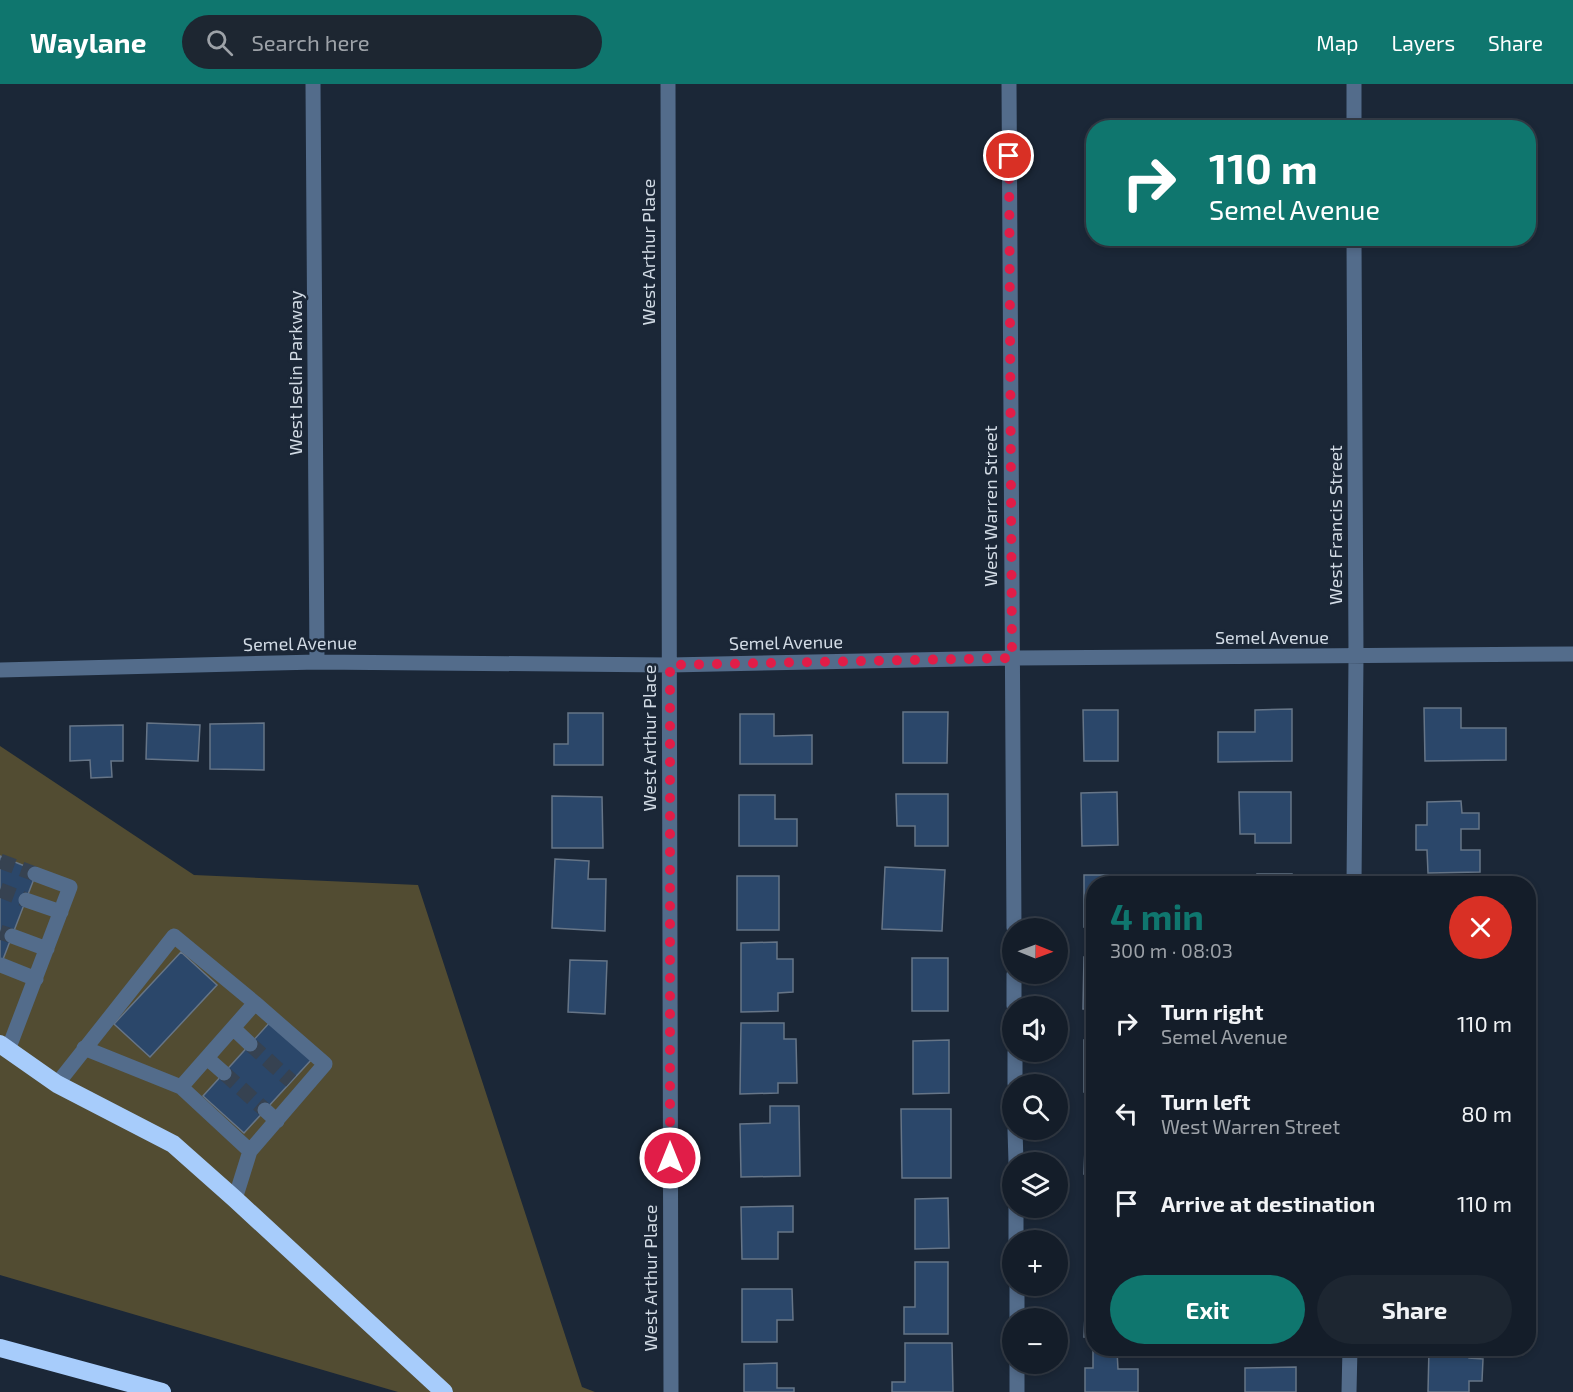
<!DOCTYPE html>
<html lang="en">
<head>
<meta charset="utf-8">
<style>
	body { margin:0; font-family:"Exo 2",sans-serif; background:#1d2631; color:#f1f3f6; height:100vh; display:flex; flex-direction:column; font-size:22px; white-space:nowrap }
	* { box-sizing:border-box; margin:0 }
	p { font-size:20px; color:#9da2a8 }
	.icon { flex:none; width:33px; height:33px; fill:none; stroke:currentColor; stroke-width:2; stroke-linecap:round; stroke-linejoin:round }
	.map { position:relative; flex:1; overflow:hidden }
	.sheet { position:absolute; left:1086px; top:792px; width:450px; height:480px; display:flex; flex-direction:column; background:#141d29; border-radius:24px; box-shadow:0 3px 9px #0003,0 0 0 2px #333b46 }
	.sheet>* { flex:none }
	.top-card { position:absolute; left:1086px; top:36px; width:450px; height:126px; border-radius:24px; box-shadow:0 3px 9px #0003,0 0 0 2px #333b46; background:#0f766e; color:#fff; overflow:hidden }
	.needle { width:39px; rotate:91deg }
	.buttons { position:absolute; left:1002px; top:834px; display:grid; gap:12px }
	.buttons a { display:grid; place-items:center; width:66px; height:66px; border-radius:50%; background:#141d29; box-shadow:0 3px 9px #0003,0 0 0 2px #333b46; font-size:30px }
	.pin { position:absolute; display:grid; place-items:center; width:51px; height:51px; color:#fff; margin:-26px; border:3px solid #fff; border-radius:50%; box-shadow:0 2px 6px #0007 }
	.me { position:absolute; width:66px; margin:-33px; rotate:0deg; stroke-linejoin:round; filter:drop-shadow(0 0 4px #0008) }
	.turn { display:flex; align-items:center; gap:21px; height:126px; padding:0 24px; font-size:27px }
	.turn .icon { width:78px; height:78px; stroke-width:2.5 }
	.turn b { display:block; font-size:42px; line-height:51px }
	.round { display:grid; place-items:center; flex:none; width:63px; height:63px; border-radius:32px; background:#1d2631 }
	.overview { display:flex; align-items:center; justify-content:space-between; height:102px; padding:0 24px }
	h1 { font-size:36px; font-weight:700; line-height:45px; color:#0f766e }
	.primary-button { display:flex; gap:12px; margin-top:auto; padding:12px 24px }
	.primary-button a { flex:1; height:69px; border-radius:36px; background:#0f766e; color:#fff; font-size:24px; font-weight:700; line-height:69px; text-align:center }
	.primary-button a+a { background:#1d2631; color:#f1f3f6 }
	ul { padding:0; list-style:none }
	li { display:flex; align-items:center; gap:18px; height:90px; padding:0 24px }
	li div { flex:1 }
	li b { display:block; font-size:22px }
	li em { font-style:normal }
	header { display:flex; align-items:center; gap:36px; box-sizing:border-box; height:84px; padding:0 30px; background:#0f766e; color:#fff }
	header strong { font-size:28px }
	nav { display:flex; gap:33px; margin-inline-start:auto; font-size:21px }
	.search { width:420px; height:54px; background:#1d2631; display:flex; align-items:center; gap:15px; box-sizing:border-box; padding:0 21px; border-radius:33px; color:#9da2a8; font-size:22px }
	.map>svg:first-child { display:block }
	.green { fill:#524c32 }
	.building { fill:#2b476a; stroke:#667587; stroke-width:1.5 }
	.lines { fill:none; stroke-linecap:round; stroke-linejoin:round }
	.minor-tunnel { stroke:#364251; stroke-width:15; stroke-dasharray:15 8; stroke-linecap:butt }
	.minor { stroke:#536c8b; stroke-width:15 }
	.highway { stroke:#a7ccfb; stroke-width:18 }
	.route { stroke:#e11d48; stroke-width:10; stroke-dasharray:0 18 }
	.labels { text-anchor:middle; stroke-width:5; stroke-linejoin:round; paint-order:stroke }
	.street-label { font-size:18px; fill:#d2dbe5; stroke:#1b2737 }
</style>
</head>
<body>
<header>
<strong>Waylane</strong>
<div class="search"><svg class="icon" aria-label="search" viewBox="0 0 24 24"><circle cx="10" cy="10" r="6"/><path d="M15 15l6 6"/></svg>Search here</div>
<nav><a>Map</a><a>Layers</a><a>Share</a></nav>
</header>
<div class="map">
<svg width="1573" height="1308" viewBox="0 0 1573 1308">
	<rect width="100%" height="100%" fill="#1b2737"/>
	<!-- green -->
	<path class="green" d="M0 662 194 791 418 801 582 1303 595 1308H398L0 1191Z"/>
	<!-- building -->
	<path class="building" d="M1424 624H1461V644H1506V676L1425 677Z
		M1292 625V677L1218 678V648H1255V626Z
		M1083 626H1118V677H1084Z
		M903 628H948L947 679H903Z
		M568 629H603V681H554V660H568Z
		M740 630H774V652L812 651V680H740Z
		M147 639 200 641 198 677 146 675Z
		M264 639V686L210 685V640Z
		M123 641V677H111L112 693 91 694 90 676 70 677V642Z
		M1117 708 1118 761 1082 762 1081 709Z
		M1239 708H1291V759H1255V750H1240Z
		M896 710H948V762H915V742H897Z
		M739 711H775V735H797V762H739Z
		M552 712 602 713 603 764H552Z
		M1461 717 1462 729H1479V745H1461V766H1480V788L1428 789 1427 766H1416V741H1427V718Z
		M0 772 37 787 0 883Z
		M555 775 589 777 588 795H606L605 847 552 844Z
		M885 783 945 786 942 847 882 845Z
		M1257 790H1292V800H1257Z
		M1084 791H1133V800H1094V844L1084 843Z
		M737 792H779V846H737Z
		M777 858V875H793V908L778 909V927L741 928V859Z
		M181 868 217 901 150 973 114 940Z
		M1084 873H1094V925H1083Z
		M912 874H948V927H912Z
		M570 876 607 877 605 930 568 928Z
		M271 937 312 975 244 1049 203 1012Z
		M741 939H784V955H796L797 999H778V1009L740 1010Z
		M949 956V1009L913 1010V957Z
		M1084 956H1094V1008H1084Z
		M770 1022H799L800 1092 741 1093 740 1040 770 1039Z
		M901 1025H951V1094H902Z
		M1086 1038H1094V1090H1084Z
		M948 1114 949 1164 915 1165V1115Z
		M1085 1121H1094V1173H1086Z
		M793 1122V1148H778V1175H742L741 1123Z
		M915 1178H948V1250H904V1223H915Z
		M1087 1186H1094V1253H1084Z
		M742 1205H792L793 1236H777V1258H742Z
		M905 1259H952L953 1308H892V1298H905Z
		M1429 1264H1469V1274L1483 1275 1482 1297H1469V1308H1428Z
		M1093 1267H1117L1118 1285H1138V1308H1085V1284H1093Z
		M777 1279V1304H794V1308H744V1280Z
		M1296 1283V1308H1245V1284Z"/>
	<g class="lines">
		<!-- minor-tunnel -->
		<path class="minor-tunnel" d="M0 777 35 790
			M0 806 26 816
			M0 848 12 852
			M250 960 291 997
			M224 989 265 1026"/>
		<!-- minor -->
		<path class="minor" d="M313 0 317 578
			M668 0 671 1308
			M1009 0 1014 844
			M1354 0V44
			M0 586 317 578 670 581 1012 574 1573 570
			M1354 800 1356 573 1354 154
			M26 816 61 828
			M12 852 47 865
			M1 881 36 895
			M1014 890V922
			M233 944 250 960
			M84 964 181 1003 250 1067
			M8 966 70 803 35 790
			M1015 968V1000
			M207 974 224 989
			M57 1000 174 852 255 919 325 980 250 1067 235 1115
			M181 1003 255 919
			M265 1026 277 1037
			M1015 1046 1016 1078
			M1016 1124V1156
			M1017 1202V1234
			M1017 1280V1308
			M1349 1308 1350 1264"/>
		<!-- highway -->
		<path class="highway" d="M0 960 57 1000 173 1060 235 1115 444 1308
			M0 1264 162 1308"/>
	</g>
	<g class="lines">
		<!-- route -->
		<path class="route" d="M670 1074V581L1012 574 1009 72"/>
	</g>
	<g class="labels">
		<!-- street labels -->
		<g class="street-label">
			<text transform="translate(649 168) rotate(-90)" y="6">West Arthur Place</text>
			<text transform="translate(296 289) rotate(-90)" y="6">West Iselin Parkway</text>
			<text transform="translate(991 422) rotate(-90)" y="6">West Warren Street</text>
			<text transform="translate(1336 441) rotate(-90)" y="6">West Francis Street</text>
			<text x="1272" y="560">Semel Avenue</text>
			<text transform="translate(786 559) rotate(-1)" y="6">Semel Avenue</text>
			<text transform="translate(300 560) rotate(-1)" y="6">Semel Avenue</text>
			<text transform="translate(650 654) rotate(-90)" y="6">West Arthur Place</text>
			<text transform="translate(651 1194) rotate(-90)" y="6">West Arthur Place</text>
		</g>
	</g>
</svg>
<div class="buttons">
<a><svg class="needle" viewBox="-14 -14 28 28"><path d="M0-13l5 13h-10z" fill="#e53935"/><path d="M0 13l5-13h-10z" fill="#9da2a8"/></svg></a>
<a><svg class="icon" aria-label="sound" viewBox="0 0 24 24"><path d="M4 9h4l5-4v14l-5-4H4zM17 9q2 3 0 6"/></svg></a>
<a><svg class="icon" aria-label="search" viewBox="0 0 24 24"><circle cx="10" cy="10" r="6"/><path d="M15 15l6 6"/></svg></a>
<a><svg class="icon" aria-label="layers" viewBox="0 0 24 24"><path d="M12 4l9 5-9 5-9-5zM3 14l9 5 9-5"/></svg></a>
<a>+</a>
<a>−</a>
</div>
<div class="pin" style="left:1009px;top:72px;background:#d93025"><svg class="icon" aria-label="arrive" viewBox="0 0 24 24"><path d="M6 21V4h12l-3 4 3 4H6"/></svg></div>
<svg class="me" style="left:670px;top:1074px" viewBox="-20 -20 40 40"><circle r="17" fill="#e11d48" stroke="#fff" stroke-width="3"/><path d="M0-11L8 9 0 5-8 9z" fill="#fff"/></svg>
<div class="top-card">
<div class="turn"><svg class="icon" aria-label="right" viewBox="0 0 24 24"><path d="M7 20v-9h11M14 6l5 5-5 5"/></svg><div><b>110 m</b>Semel Avenue</div></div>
</div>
<section class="sheet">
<div class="overview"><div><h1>4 min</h1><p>300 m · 08:03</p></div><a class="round" style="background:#d93025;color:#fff"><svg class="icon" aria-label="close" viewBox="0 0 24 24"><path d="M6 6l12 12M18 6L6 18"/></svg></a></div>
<ul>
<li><svg class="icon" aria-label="right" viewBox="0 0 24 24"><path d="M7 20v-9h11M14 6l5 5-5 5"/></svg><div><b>Turn right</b><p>Semel Avenue</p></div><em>110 m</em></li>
<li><svg class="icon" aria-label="left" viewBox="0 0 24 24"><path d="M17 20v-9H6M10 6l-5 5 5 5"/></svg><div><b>Turn left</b><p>West Warren Street</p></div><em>80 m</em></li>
<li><svg class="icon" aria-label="arrive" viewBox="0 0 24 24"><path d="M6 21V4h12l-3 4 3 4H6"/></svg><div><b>Arrive at destination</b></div><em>110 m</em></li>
</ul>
<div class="primary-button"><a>Exit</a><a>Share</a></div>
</section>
</div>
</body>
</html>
